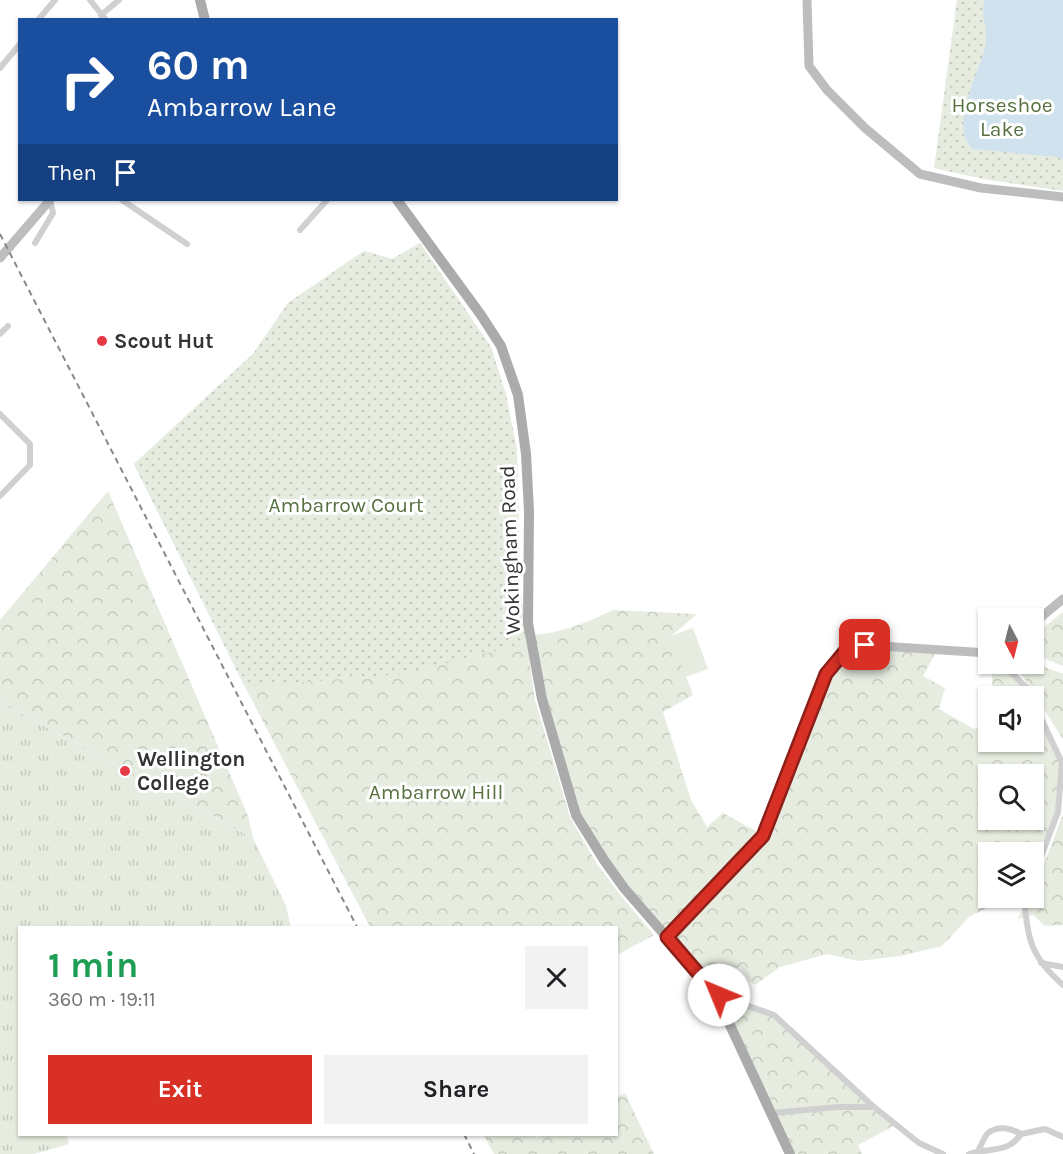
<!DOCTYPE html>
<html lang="en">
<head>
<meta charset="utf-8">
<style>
	body { margin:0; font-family:Karla,sans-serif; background:#f2f2f2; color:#202124; height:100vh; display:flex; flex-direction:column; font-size:22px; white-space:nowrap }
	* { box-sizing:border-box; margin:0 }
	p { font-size:20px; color:#757577 }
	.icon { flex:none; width:33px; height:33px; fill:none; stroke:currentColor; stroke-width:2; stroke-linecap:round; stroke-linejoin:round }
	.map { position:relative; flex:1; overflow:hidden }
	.panel { position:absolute; left:18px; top:926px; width:600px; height:210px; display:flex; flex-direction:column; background:#fff; border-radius:0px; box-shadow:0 2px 4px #0004 }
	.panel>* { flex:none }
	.top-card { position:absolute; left:18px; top:18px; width:600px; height:183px; border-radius:0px; box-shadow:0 2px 4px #0004; background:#1a4fa0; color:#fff; overflow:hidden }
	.needle { width:39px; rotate:173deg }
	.tools { position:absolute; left:978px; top:608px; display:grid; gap:12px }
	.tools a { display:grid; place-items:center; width:66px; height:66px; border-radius:0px; background:#fff; box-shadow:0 2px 4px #0004; font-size:30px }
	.pin { position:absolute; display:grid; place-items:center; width:51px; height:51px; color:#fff; margin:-26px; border-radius:12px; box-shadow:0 3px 9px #0006 }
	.me { position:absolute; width:66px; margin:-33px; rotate:315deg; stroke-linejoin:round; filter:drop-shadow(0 0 4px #0008) }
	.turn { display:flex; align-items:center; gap:21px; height:126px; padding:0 30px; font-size:27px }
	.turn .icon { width:78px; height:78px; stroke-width:2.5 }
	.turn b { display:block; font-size:42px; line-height:51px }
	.then { display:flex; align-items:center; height:57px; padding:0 30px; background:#0003; gap:12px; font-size:22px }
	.round { display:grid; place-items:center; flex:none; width:63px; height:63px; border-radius:0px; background:#f2f2f2 }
	.overview { display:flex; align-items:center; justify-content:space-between; height:102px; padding:0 30px }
	h1 { font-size:36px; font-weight:700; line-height:45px; color:#1e9e55 }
	.cta { display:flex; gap:12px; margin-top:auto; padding:12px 30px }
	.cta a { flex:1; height:69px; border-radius:0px; background:#d93025; color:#fff; font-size:24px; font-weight:700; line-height:69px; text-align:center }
	.cta a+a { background:#f2f2f2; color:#202124 }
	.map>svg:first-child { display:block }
	.grass { fill:url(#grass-tufts) }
	.forest { fill:url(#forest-crowns); fill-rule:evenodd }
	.park { fill:url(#park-dots) }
	.pitch { fill:#e6ecdf }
	.water { fill:#cfe2ee }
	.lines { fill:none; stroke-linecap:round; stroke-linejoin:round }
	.street { stroke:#d0d0d0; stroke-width:6 }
	.secondary { stroke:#bdbdbd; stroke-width:9 }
	.primary { stroke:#ababab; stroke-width:10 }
	.rail { stroke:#888; stroke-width:2; stroke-dasharray:6 4.5; stroke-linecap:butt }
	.route-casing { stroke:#8d1f18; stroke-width:15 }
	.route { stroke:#d93025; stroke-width:10 }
	.poi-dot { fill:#e63946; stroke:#fff; stroke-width:2 }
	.labels { text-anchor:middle; stroke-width:6; stroke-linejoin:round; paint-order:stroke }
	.park-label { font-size:21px; fill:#56703f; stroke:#fff }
	.poi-label { font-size:21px; font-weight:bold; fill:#333; stroke:#fff; text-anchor:start }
	.street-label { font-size:21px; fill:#333; stroke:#fff }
</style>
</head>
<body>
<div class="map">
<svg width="1063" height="1154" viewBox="0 0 1063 1154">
	<defs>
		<pattern id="grass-tufts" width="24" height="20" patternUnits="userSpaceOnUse" patternTransform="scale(1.5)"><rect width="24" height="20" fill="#e6ecdf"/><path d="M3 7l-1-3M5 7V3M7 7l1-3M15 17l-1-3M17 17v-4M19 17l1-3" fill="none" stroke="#c6cbc0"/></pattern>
		<pattern id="forest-crowns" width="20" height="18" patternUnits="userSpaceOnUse" patternTransform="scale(1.5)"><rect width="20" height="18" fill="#e6ecdf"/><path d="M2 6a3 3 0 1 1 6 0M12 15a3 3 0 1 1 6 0" fill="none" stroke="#c6cbc0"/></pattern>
		<pattern id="park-dots" width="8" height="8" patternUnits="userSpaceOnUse" patternTransform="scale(1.5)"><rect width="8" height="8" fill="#e6ecdf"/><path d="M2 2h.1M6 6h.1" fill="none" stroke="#c6cbc0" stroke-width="1.8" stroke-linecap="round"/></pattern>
	</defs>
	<rect width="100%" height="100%" fill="#fff"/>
	<!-- grass -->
	<path class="grass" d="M0 702 253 838 286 906 291 927H20V1134H66L69 1144 34 1154H0Z"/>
	<!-- forest -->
	<path class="forest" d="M420 243 491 347 506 395 517 450 520 585 527 643 535 700 570 817 597 864 618 892 654 935 617 955 616 927H370L245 687 134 464 253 354 288 303 364 251 392 259Z
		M108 491 248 816 253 838 0 702V620Z
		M613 610 697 614 671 636 693 695 663 712 691 800 707 827 723 813 763 835 826 674 846 650 865 645 937 650 923 676 945 688 939 709 974 729 988 724V741H1034V703L1062 763 1058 812 1034 875V852H988V897H1008L969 917 942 946 900 956 858 961 827 954 780 967 755 985 750 982 740 966 729 974 744 992 717 994 774 1015 897 1124 858 1145 862 1154H790L715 993 667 937 576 815 530 635C560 634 586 623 613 610ZM988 774H1034V819H988Z
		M1063 612V666L1034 654V635Z
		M991 663H1001L1030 696H993Z
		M1014 663H1034L1063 674V739Z
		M1063 814V925L1045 926 1033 915 1017 919 1030 897H1034V891Z
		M625 1093 654 1154H494L483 1134H534L536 1138 544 1134H616L617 1097Z"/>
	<!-- park -->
	<path class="park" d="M957 0H1063V191L983 179 934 168Z
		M420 243 491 347 506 395 517 450 520 585 527 643 403 674 245 687 134 464 253 354 288 303 364 251 392 259Z"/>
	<!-- pitch -->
	<path class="pitch" d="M693 628 708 669 685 677 671 636Z"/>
	<!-- water -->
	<path class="water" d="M984 0H1063V160L1057 157 972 149C948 121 981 73 986 42 987 33 985 27 984 19 982 13 984 6 984 0Z"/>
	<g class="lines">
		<!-- street -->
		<path class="street" d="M90 0 106 20
			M101 15 119 0
			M38 20 55 0
			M0 68 20 44
			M122 200 187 244
			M300 230 327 200
			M35 243 53 213 50 200
			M0 334 8 326
			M0 414 30 444V465L0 496
			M1001 663 1026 687 1030 696
			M1034 703 1062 763 1058 812 1034 875
			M1024 897C1028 940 1030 956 1063 985
			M1041 963 1063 967
			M715 994 774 1015 874 1107
			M772 1113 838 1107H874L919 1143 943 1154
			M1021 1134 1045 1129 1063 1137
			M969 1154C990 1147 1008 1154 1021 1134 1011 1128 998 1125 988 1133 984 1137 981 1146 978 1151"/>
		<!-- secondary -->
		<path class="secondary" d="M807 0 809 66 827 90 865 128 920 174 981 188 1063 197
			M0 258 50 200
			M1034 623 1063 599
			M667 937 763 835 826 674 846 650 865 645 988 653"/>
		<!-- primary -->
		<path class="primary" d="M200 0 205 20
			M397 200 481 315 501 346 518 395 526 454 529 511 528 623 542 699 576 815 604 860 624 888 715 993 790 1154"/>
		<!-- rail -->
		<path class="rail" d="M0 234 357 927
			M464 1134 474 1154"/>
	</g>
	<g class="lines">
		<defs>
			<path id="route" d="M719 995 715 993 667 937 763 836 826 674 846 650 865 645"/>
		</defs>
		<!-- route casing -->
		<use href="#route" class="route-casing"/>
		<!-- route -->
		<use href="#route" class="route"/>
	</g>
	<!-- markers -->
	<g class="poi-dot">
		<circle cx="102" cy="341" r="6"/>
		<circle cx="125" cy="771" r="6"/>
	</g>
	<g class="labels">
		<!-- park labels -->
		<g class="park-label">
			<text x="1002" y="112">Horseshoe<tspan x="1002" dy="24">Lake</tspan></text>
			<text x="346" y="512">Ambarrow Court</text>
			<text x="436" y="799">Ambarrow Hill</text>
		</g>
		<!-- poi labels -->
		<g class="poi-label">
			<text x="114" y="348">Scout Hut</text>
			<text x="137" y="766">Wellington<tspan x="137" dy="24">College</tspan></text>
		</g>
		<!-- street labels -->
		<g class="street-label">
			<text transform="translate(510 550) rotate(-92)" y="7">Wokingham Road</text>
		</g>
	</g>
</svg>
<div class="tools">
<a><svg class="needle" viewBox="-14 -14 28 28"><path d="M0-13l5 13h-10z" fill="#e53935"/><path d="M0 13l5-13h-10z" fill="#757577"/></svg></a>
<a><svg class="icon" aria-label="sound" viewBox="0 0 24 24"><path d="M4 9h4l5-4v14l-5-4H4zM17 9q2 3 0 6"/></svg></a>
<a><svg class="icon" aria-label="search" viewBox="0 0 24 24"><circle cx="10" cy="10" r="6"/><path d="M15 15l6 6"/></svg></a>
<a><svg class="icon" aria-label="layers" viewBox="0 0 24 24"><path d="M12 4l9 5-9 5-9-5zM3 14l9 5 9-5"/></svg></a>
</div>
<div class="pin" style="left:865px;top:645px;background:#d93025"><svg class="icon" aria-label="arrive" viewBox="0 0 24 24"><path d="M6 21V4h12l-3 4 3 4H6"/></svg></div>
<svg class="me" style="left:719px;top:995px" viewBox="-20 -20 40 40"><circle r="19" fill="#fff"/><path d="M0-13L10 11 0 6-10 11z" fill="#d93025"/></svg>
<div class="top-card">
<div class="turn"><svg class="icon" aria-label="right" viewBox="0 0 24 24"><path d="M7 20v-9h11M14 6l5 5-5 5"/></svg><div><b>60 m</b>Ambarrow Lane</div></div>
<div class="then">Then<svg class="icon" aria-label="arrive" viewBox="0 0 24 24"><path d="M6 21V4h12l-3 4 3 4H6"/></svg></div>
</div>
<section class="panel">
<div class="overview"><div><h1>1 min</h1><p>360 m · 19:11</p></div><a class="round"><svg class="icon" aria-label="close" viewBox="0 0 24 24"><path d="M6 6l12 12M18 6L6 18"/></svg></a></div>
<div class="cta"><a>Exit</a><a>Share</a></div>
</section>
</div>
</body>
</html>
